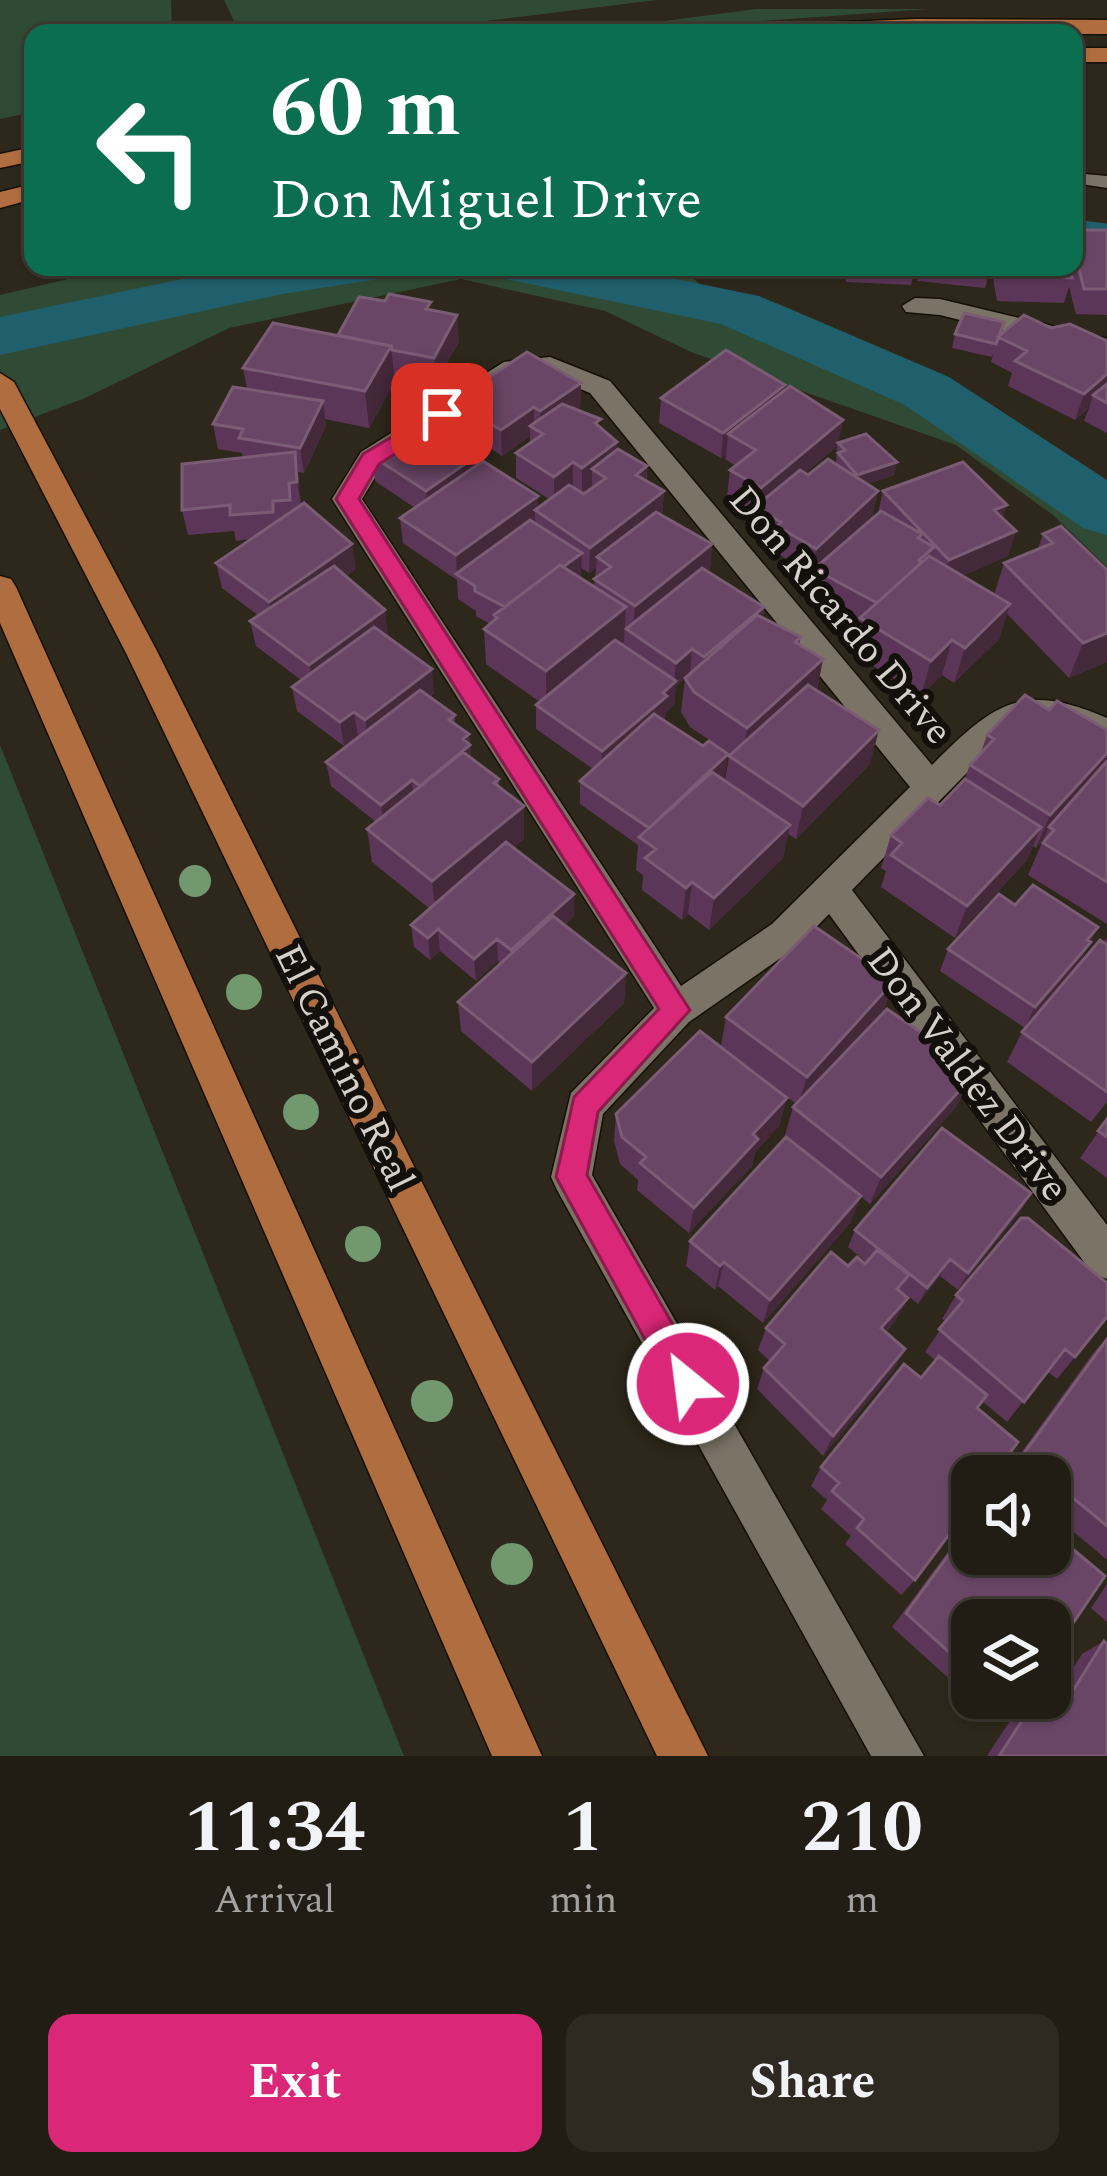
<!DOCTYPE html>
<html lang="en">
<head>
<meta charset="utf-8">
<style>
	body { margin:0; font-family:Spectral,serif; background:#2e2a22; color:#f1f3f6; height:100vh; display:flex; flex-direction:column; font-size:45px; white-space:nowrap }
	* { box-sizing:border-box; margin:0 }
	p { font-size:39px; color:#a2a2a0 }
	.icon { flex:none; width:66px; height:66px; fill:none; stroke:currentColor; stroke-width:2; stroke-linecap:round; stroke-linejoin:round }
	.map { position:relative; height:1756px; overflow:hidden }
	.details { display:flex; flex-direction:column; background:#221d14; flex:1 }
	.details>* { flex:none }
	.banner { position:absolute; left:24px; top:24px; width:1059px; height:252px; border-radius:24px; box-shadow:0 3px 9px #0004,0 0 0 3px #3f3b34; background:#0b6e4f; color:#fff; overflow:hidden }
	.tools { position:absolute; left:951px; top:1455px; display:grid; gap:24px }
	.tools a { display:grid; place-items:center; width:120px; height:120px; border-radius:24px; background:#221d14; box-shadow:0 3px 9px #0004,0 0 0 3px #3f3b34; font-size:60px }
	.pin { position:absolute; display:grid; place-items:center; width:102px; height:102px; color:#fff; margin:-51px; border-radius:24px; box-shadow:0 6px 18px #0006 }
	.me { position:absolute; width:132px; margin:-66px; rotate:331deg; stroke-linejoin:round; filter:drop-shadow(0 0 9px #0008) }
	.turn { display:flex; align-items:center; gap:42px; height:252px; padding:0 48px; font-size:54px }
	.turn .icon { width:156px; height:156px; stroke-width:2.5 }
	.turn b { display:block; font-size:84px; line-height:102px }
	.eta { display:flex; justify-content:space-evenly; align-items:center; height:204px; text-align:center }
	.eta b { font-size:72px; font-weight:700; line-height:84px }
	.primary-button { display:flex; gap:24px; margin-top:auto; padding:24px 48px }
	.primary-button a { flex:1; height:138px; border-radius:24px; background:#db2777; color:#fff; font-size:48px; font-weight:700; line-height:138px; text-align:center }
	.primary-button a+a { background:#2e2a22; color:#f1f3f6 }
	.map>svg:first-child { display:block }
	.green { fill:#304b35 }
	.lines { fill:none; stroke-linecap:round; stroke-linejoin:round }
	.stream { stroke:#205f6c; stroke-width:9 }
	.river { fill:#205f6c; fill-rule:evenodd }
	.service-casing { stroke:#160f06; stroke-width:3 }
	.minor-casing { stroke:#160f06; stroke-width:3 }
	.primary-casing { stroke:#160f06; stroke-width:3 }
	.service { fill:#7b7366; fill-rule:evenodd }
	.minor { fill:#7b7366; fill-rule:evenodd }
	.primary { fill:#b06d40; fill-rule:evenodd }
	.tree { fill:#729870 }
	.wall { fill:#5c3658; fill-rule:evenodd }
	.shaded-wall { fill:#44293b }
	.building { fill:#694665; stroke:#7a5c74; stroke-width:3 }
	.route { fill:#db2777; stroke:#8e194d; stroke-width:3 }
	.labels { text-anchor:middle; stroke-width:12; stroke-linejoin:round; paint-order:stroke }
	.street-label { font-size:39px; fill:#d5d0c9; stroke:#13100b }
</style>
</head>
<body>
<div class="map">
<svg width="1107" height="1756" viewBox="0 0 1107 1756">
	<rect width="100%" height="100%" fill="#2e271b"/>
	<!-- green -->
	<path class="green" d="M0 0H171L172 33H33V112L0 119Z
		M224 0H657L394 32 323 31 234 21Z
		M756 9H928L594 33H480L634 25Z
		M119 267H680L707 290 779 304 937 372 1107 481V567L1053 515 956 445 691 352 605 311 461 279 229 328 85 398 0 430V295Z
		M0 745 404 1756H0Z"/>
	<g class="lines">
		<!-- stream -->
		<path class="stream" d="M1074 224 1107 228"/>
		<!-- river -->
		<path class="river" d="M240 267H387L379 279 282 294 0 355V317Z
			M498 267H617L759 296 949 377 1107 480V535L1083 528 905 405 721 324 506 279Z"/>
		<defs>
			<path id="service" d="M1074 173 1107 176V188L1074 183Z"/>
			<path id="minor" d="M915 298 940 299 1107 339V357L940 315 906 312 902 306Z
				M550 357 610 381 932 765C992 705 1021 680 1107 718V746L1053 726 1007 732 852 890 1107 1225V1279L1092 1273 829 914 798 946 689 1022 603 1114 592 1175 924 1756H871L557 1190 551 1177 571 1093 654 1008 332 499 361 452 504 362ZM547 375 590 393 910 787 772 924 681 986 362 499 382 466 520 376Z"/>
			<path id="primary" d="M916 19 1107 20V34L737 33 748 26Z
				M1074 48H1107V62H1074Z
				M33 147V161L0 168V154Z
				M33 184V199L0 208V192Z
				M0 373 14 382 158 653 708 1756H657L126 653 0 409Z
				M0 576 11 579 16 587 542 1756H492L0 623Z"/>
		</defs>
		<!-- service casing -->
		<use href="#service" class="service-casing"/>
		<!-- minor casing -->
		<use href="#minor" class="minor-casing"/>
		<!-- primary casing -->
		<use href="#primary" class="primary-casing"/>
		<!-- service -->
		<use href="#service" class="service"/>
		<!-- minor -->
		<use href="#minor" class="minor"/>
		<!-- primary -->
		<use href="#primary" class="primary"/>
	</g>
	<!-- trees -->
	<g class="tree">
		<circle cx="195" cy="881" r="16"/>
		<circle cx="244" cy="992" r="18"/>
		<circle cx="301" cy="1112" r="18"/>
		<circle cx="363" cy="1244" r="18"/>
		<circle cx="432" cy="1401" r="21"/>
		<circle cx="512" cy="1564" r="21"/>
	</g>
	<!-- wall -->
	<path class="wall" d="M1074 230H1107V315L1076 314 1069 287 1064 303 997 301 991 267H1074Z
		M740 267H838L837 278 740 275Z
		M845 267H915L911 285 846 282Z
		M916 267H991L985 288 917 281Z
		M431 310 459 341 436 384 394 376 395 382 369 428 325 419 326 426 304 473 298 472 301 505 356 569 346 576 388 634 386 636 434 693 430 697 455 715V724L469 734 471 758 499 779V788L524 839 513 848 574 916 564 925 626 973 624 1003 532 1091 461 1031 458 1002 501 963 498 961 476 981 440 951 430 960 414 947 411 925 430 909 372 862 367 829 376 822 331 786 326 762 359 737 344 746 297 711 292 687 301 680 256 646 250 621 259 616 222 588 216 563 250 539 236 541 234 531 188 535 182 510 243 458 242 453 218 449 213 424 247 389 243 368 338 335Z
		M1051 328 1107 341V433L1084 421 1089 408 1075 420 1008 386 1012 373 991 362 994 353 992 357 952 348 955 334 1001 335Z
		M581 383 580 408 578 410 601 428 617 450 647 466V481L664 491 662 515 712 544 710 569 707 571 764 607 763 618 801 637 799 645 823 659 817 690 870 764 796 839 788 834 783 858 709 930 688 914 682 920 642 890 643 875 636 870 638 845 580 804V781L593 769 536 729V705L540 702 486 664 484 629 490 624 476 616V611L458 599 457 580 403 543 400 518 415 508 375 481 372 456 432 430 454 415 453 401ZM530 436V443L516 453V478L549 499 538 507 475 466 485 458V445L502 456ZM581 568 589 573 596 568 594 586 581 578ZM685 678 681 712 690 727 731 754 729 756 725 781 723 780 725 777 664 721 666 712 674 705 676 686Z
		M785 390 843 420 838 443 897 462 894 475 867 484 873 516 850 537 878 513 883 491 1003 518 1016 531 1008 556 962 576 994 595 1004 563 1038 549 1043 534 1107 570V662L1069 678 1007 614 999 639 954 683 942 675 921 695 852 653 860 621 809 594 813 572 812 574 773 551 774 545 752 532 755 512 727 496 730 470 736 466 725 459 726 455 721 458 659 423 661 398ZM837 446 836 464 808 475 805 473Z
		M1049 710 1107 730V924L1028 875 1044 838 1036 848 1033 846 1027 860 955 938 881 887 886 871 881 868 891 835 940 805 964 780 970 765 980 755 987 735Z
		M1015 905 1098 927 1079 964 1025 1028 940 971 948 949Z
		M1107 938V1102L1091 1122 1007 1062 1022 1032Z
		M894 981 883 1012 970 1079 956 1107 870 1204 785 1135 793 1107 796 1104 721 1046 726 1017Z
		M787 1098 779 1126 755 1152 752 1166 689 1233 637 1190 638 1180 620 1164 614 1141 616 1114Z
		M1107 1119V1178L1080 1158Z
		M1031 1193 1020 1212 958 1290 940 1276 918 1304 901 1290 908 1298 895 1321 886 1332 905 1349 893 1371 823 1456 757 1389 764 1368 770 1361 758 1350 766 1328 848 1266 866 1262 848 1247 855 1230Z
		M1021 1218 1075 1357 1057 1379 1047 1371 1007 1422 982 1401 977 1408 915 1580 901 1595 845 1544 851 1536 821 1509 827 1500 811 1486 821 1467 921 1378 935 1360 925 1352 946 1321 942 1319 956 1295Z
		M851 1222 763 1323 718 1286 715 1290 686 1266 690 1241Z
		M1107 1338V1558L1106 1559 1050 1512V1476L1005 1475 1094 1352Z
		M972 1522V1698H1023L1014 1711 996 1721 892 1627 959 1537Z
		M1107 1584V1622L1091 1608Z
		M1104 1641 1107 1756H987L1025 1698H1050V1675L1054 1672 1065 1681 1082 1654Z"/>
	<!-- shaded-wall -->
	<path class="shaded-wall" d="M457 315 459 341 436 384 434 358Z
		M391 346 395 382 369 428 365 391Z
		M1107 374V391L1093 395 1089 408 1075 420 1084 394Z
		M581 383 580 408 543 435 541 433 540 411Z
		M785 385 782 411 728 434 726 455 721 458 723 433Z
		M323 401 326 426 304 473 300 448Z
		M534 407V429L530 426V436L502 456 501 430Z
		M843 420 838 445 761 510 758 508 761 488Z
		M484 432 485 458 475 465 476 482 428 516 426 491 461 448Z
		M617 442 616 467 592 469V486L582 493V468Z
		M295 452 299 478 301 507 297 482Z
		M573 462V487L554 502V477Z
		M897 462 894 475 854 488 857 475Z
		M647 466 646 492 636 475Z
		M664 491 662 517 597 557 596 568 589 573 590 548Z
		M878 491 873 516 816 570 814 569 812 574 816 549Z
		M538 496V512L535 510V524L457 574 456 555Z
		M1007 505 999 530 994 510Z
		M1016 531 1008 556 942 585 949 560Z
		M352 544 356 569 274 627 269 602Z
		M712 544 710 569 633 631 635 606Z
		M582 553 581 578 509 609Z
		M1010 604 999 639 954 683 965 648Z
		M626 607 624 642 546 706V671Z
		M764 607 760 632 702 682 704 657Z
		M385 610 388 634 314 689 309 665Z
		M1107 633V662L1069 678 1083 643Z
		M952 640 942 675 921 695 931 661Z
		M692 649 690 674 676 686 674 705 666 712 665 720 601 775 602 751 674 682 676 663Z
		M823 659 816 694 742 762 747 728Z
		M432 669 434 693 369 744 365 720Z
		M354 712 358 736 344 746 340 722Z
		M879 730 870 764 796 839 803 806Z
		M469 734 472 769 420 786 463 739Z
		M1107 753V767L1049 827 1044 838 1036 848 1050 815Z
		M728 754 725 777 652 846 649 828Z
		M412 780 414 803 384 828 381 805Z
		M524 806V839L436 913 432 881Z
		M790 825 783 858 709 930 714 898Z
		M1041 827 1027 860 955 938 967 906Z
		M692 882 688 914 682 920 686 888Z
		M574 894V916L512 972 511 950Z
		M1098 927 1079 964 1025 1028 1035 1007Z
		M438 929 440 951 430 960 428 938Z
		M497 939 498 961 476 981 474 959Z
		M626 973 624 1003 532 1091V1062Z
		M894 981 883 1012 798 1105 807 1077Z
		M970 1079 956 1107 870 1204 881 1177Z
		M787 1098 779 1126 755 1152 752 1166 689 1233 694 1208 753 1134Z
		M1031 1193 1020 1212 958 1290 968 1273Z
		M861 1196 851 1222 763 1323 770 1300Z
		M950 1259 940 1276 918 1304 927 1288Z
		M724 1262 718 1286 715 1290 720 1266Z
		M908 1298 895 1321 870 1351 881 1328Z
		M905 1349 893 1371 823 1456 833 1436Z"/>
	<!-- building -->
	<path class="building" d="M1074 230H1107V289H1084L1074 249Z
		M1003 267H1070L1072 278 1004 275Z
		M389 294 431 302 426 309 457 315 434 358 392 350 391 346 338 335 359 297 385 301Z
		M964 313 1004 322 996 344 955 334Z
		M1024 315 1051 328 1070 324 1107 341V374L1084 394 1015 361 1027 351 998 337Z
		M273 323 391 346 365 391 243 368Z
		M726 350 785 385 723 433 661 398Z
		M527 352 581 383 540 411 534 407 501 430 453 401Z
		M1107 384V403L1093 395Z
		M790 386 843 420 761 488 730 470 756 450 728 434Z
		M233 387 323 401 300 448 239 438 243 429 213 424Z
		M562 404 601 419 595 423 617 442 582 468 573 462 554 477 516 453 543 434 530 426Z
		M456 414 484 432 461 448 475 457 426 491 372 456 421 423 432 430Z
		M866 434 897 462 857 475 838 453 845 450 838 443Z
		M618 449 647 466 636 475 664 491 590 548 535 510 569 485 584 494 606 478 592 469Z
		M295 452 297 482 289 483 290 500 273 501V512L230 515V505L182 510V464Z
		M828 459 878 491 816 549 777 526 781 522 755 507 800 470 808 475Z
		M483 461 538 496 456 555 400 518Z
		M963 462 1007 505 994 510 1016 531 949 560 883 491Z
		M304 503 352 544 269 602 216 563Z
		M881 511 922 534 918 538 934 547 919 560 922 562 877 603 814 569Z
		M656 512 712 544 635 606 594 579 611 567 597 557Z
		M530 520 582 553 563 567 560 565 505 607 475 591V586L456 574Z
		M1061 526 1107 570V633L1083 643 1004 563 1053 543 1043 534Z
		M929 556 1010 604 965 648 952 640 931 661 860 618Z
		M560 565 626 607 546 671 484 629 497 618 494 615Z
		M334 566 385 610 309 665 250 621Z
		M702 568 764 607 704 657 692 649 676 663 626 629Z
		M757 615 801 637 795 642 823 659 747 728 694 692 685 678Z
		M374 627 432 669 365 720 354 712 340 722 292 687Z
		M615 640 676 681 663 693 667 696 602 751 536 705Z
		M808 685 879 730 803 806 729 756Z
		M420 690 455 715 449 720 469 734 463 739 470 745 420 786 412 780 381 805 326 762Z
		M1025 695 1049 710 1057 701 1107 730V753L1050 815 970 765 994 739 987 735Z
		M654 714 703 746 709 741 728 754 649 828 580 781Z
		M463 752 499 779 494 783 524 806 432 881 367 829Z
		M1107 761V882L1043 843 1054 830 1049 827Z
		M712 772 790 825 714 898 692 882 686 888 645 858 656 849 639 837Z
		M965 779 1041 827 967 906 891 855 902 843 891 835 928 798 940 805Z
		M506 842 574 894 511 950 497 939 474 959 438 929 428 938 411 925Z
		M1033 885 1098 927 1087 940 1091 942 1035 1007 948 949 999 894 1015 905Z
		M553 916 626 973 532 1062 458 1002Z
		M814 926 894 981 807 1077 726 1017Z
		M1100 940 1107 945V1092L1022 1032Z
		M887 1009 938 1044 932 1050 970 1079 881 1177 793 1107Z
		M700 1031 787 1098 753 1134 758 1139 694 1208 640 1163 646 1157 622 1137 616 1114Z
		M1107 1119V1137L1098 1131Z
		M942 1128 1031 1193 968 1273 950 1259 927 1288 855 1230Z
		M786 1137 861 1196 770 1300 724 1262 720 1266 690 1241Z
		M1021 1218H1028L1107 1283V1317L1075 1357 1065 1349 1024 1402 939 1329 963 1301 956 1295Z
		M877 1250 909 1275 897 1289 908 1298 881 1328 905 1349 833 1436 764 1368 785 1344 766 1328 831 1252 848 1266 857 1257 865 1264Z
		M1107 1339V1526L1050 1479V1476H1047L1022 1456Z
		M939 1356 987 1395 977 1408 1018 1442 993 1476H972V1504L915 1580 857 1528 864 1519 832 1491 839 1483 821 1467 904 1364 921 1378Z
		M972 1523V1554H1050V1530L1105 1576 1050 1657V1620H972V1673L906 1613Z
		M1104 1641 1107 1644V1756H999L1037 1698H1050V1679L1054 1672 1074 1689Z
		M1000 1698H1023L1014 1711Z"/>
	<!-- route -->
	<path class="route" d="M442 407 453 414 450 419 379 464 359 499 690 1010 598 1112 587 1175 700 1372 705 1384 700 1396 688 1401 676 1396 556 1177 574 1097 659 1009 336 499 363 454Z"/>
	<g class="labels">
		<!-- street labels -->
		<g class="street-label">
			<text transform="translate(842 614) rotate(50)" y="14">Don Ricardo Drive</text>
			<text transform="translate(346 1067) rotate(64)" y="14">El Camino Real</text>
			<text transform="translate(969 1073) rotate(53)" y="14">Don Valdez Drive</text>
		</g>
	</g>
</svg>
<div class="tools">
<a><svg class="icon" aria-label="sound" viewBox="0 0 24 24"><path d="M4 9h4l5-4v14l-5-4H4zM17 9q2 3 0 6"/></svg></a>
<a><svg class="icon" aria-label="layers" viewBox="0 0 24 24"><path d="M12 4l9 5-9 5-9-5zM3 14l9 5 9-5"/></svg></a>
</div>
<div class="pin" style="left:442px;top:414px;background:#d93025"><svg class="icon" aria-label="arrive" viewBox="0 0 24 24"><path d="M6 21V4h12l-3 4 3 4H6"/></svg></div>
<svg class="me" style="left:688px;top:1384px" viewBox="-20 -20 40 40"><circle r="17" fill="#db2777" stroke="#fff" stroke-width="3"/><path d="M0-11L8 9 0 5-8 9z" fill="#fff"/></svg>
<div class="banner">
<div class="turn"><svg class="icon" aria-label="left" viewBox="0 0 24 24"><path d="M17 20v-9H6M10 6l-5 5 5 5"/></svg><div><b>60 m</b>Don Miguel Drive</div></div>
</div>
</div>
<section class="details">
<div class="eta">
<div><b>11:34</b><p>Arrival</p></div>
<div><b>1</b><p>min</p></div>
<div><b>210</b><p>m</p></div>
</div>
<div class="primary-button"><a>Exit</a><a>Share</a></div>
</section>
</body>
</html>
